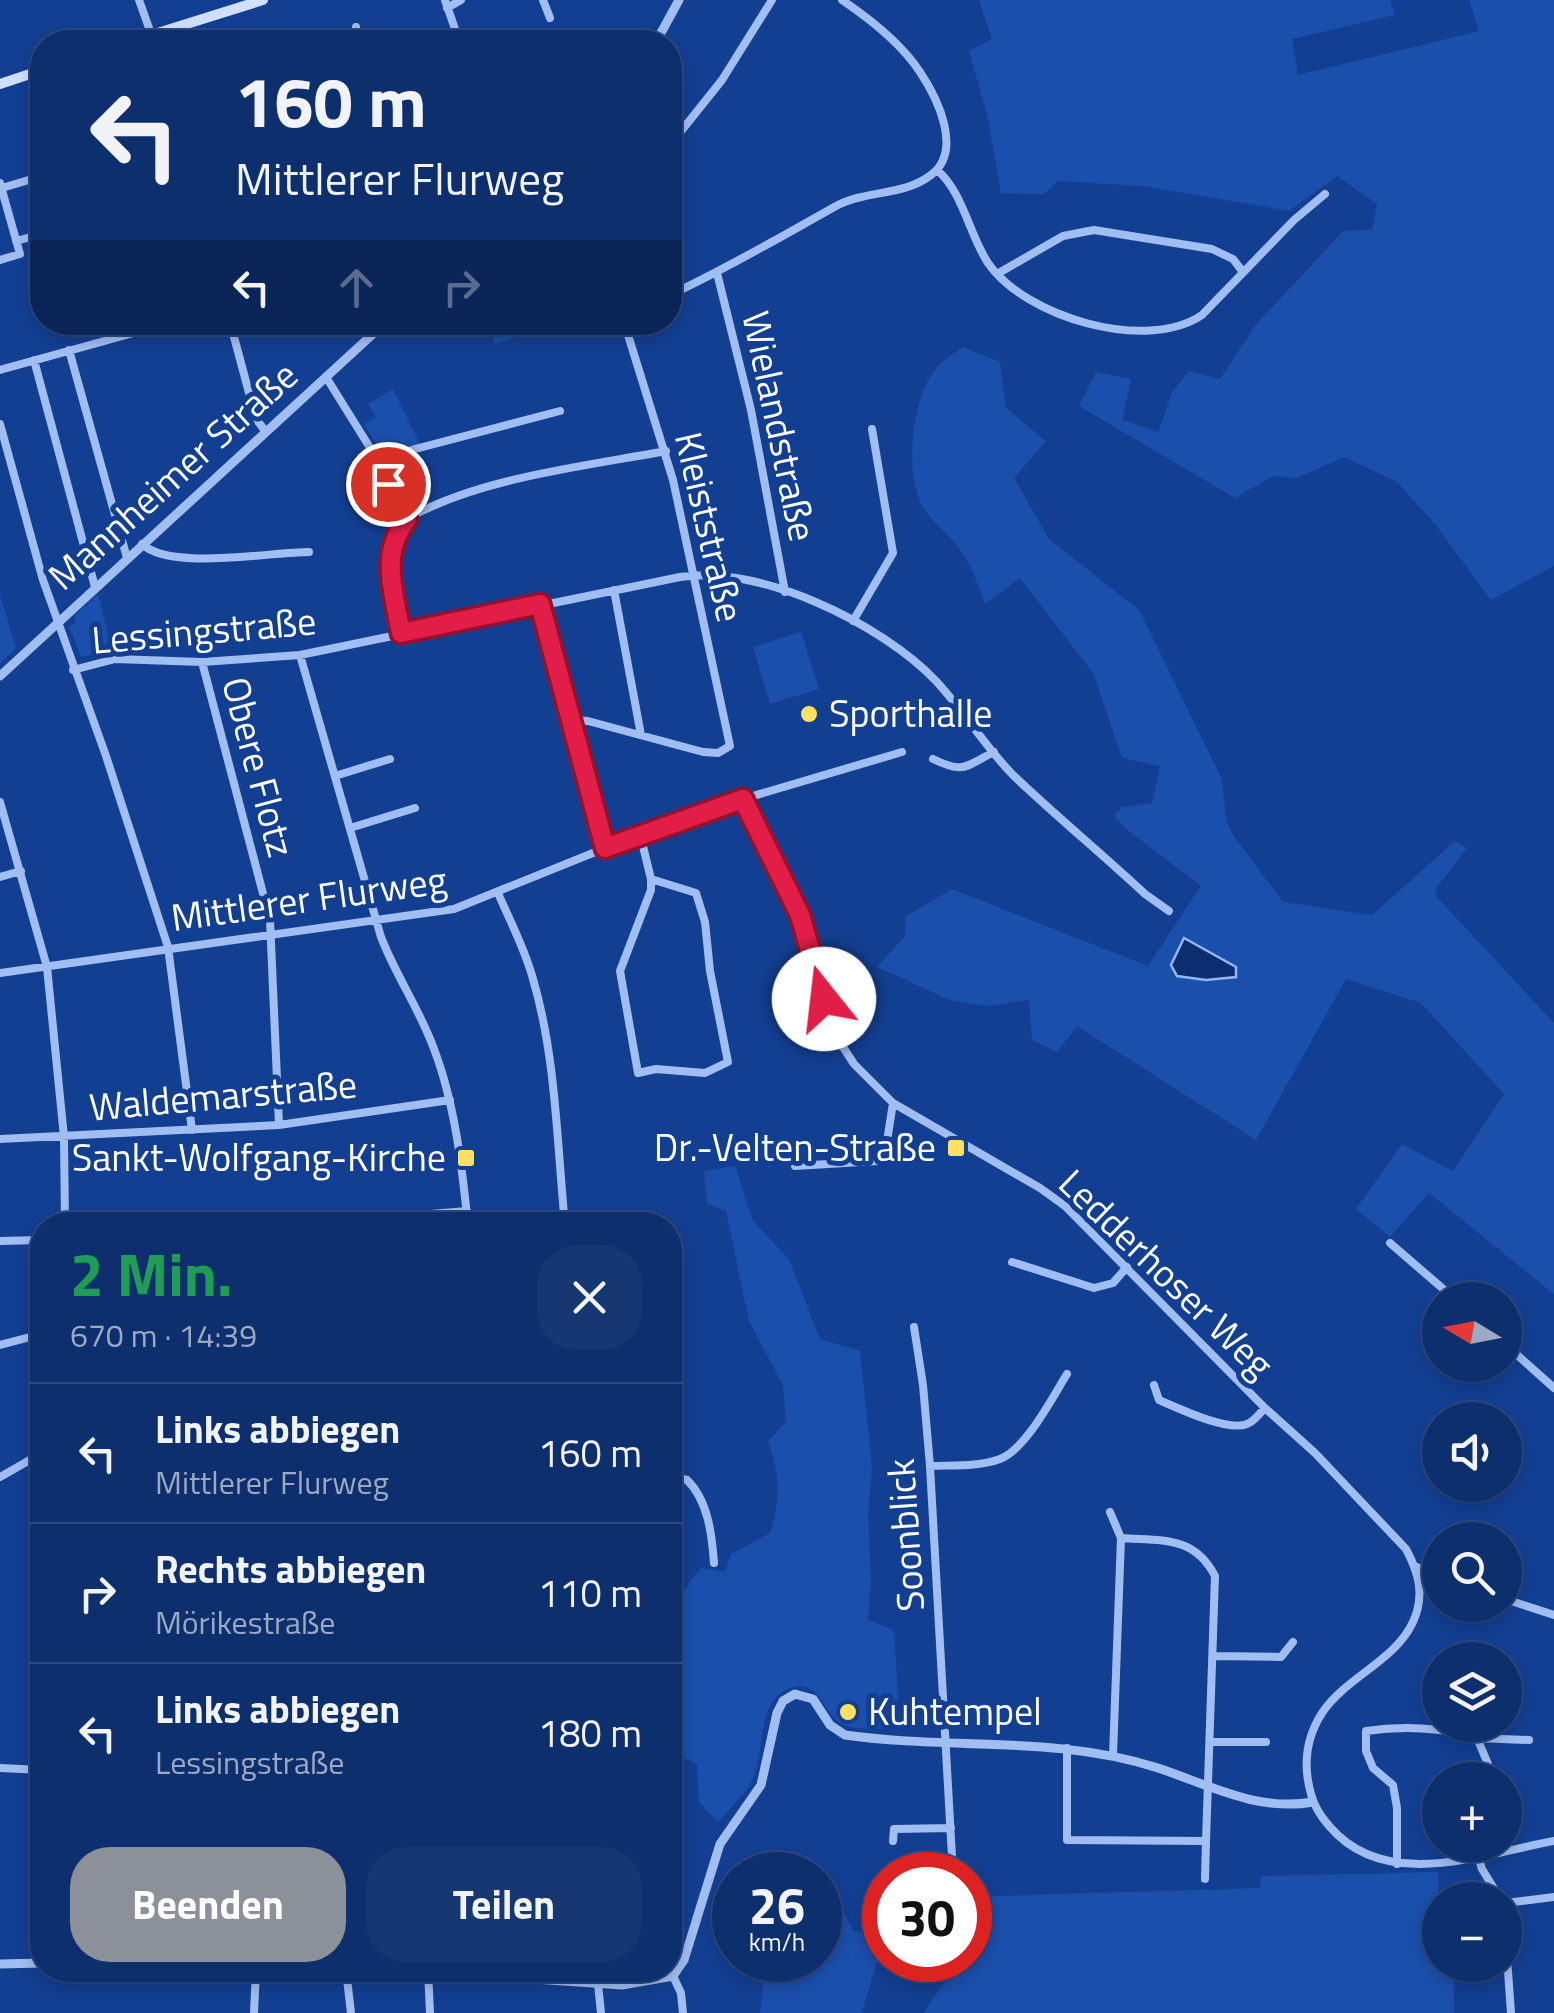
<!DOCTYPE html>
<html lang="de">
<head>
<meta charset="utf-8">
<style>
	body { margin:0; font-family:"Titillium Web",sans-serif; background:#173773; color:#f1f3f6; height:100vh; display:flex; flex-direction:column; font-size:38px; white-space:nowrap }
	* { box-sizing:border-box; margin:0 }
	p { font-size:32px; color:#9ba9c2 }
	.icon { flex:none; width:55px; height:55px; fill:none; stroke:currentColor; stroke-width:2; stroke-linecap:round; stroke-linejoin:round }
	.map { position:relative; flex:1; overflow:hidden }
	.details { position:absolute; left:30px; top:1212px; width:652px; height:770px; display:flex; flex-direction:column; background:#0e2f6e; border-radius:40px; box-shadow:0 5px 15px #0003,0 0 0 2px #2e4a81 }
	.details>* { flex:none }
	.top-card { position:absolute; left:30px; top:30px; width:652px; height:305px; border-radius:40px; box-shadow:0 5px 15px #0003,0 0 0 2px #2e4a81; background:#0e2f6e; color:#f1f3f6; overflow:hidden }
	.needle { width:65px; rotate:280deg }
	.fabs { position:absolute; left:1422px; top:1282px; display:grid; gap:20px }
	.fabs a { display:grid; place-items:center; width:100px; height:100px; border-radius:50%; background:#0e2f6e; box-shadow:0 5px 15px #0003,0 0 0 2px #2e4a81; font-size:50px }
	.speed { position:absolute; left:712px; top:1852px; display:flex; gap:20px; font-size:50px; font-weight:700; text-align:center }
	.speed>* { display:grid; place-content:center; width:130px; height:130px; border-radius:50%; background:#0e2f6e; box-shadow:0 5px 15px #0003,0 0 0 2px #2e4a81; line-height:1 }
	.speed small { font-size:25px; font-weight:400 }
	.speed .limit { border:15px solid #d22; background:#fff; color:#111 }
	.pin { position:absolute; display:grid; place-items:center; width:85px; height:85px; color:#fff; margin:-42px; border:5px solid #fff; border-radius:50%; box-shadow:0 2px 10px #0007 }
	.me { position:absolute; width:110px; margin:-55px; rotate:344deg; stroke-linejoin:round; filter:drop-shadow(0 0 8px #0008) }
	.turn { display:flex; align-items:center; gap:35px; height:210px; padding:0 40px; font-size:45px }
	.turn .icon { width:130px; height:130px; stroke-width:2.5 }
	.turn b { display:block; font-size:70px; line-height:85px }
	.lanes { display:flex; align-items:center; height:95px; padding:0 40px; background:#0003; justify-content:center; gap:50px; direction:ltr }
	.lanes .off { opacity:.35 }
	.round { display:grid; place-items:center; flex:none; width:105px; height:105px; border-radius:40px; background:#173773 }
	.summary { display:flex; align-items:center; justify-content:space-between; height:170px; padding:0 40px }
	h1 { font-size:60px; font-weight:700; line-height:75px; color:#1e9e55 }
	.cta { display:flex; gap:20px; margin-top:auto; padding:20px 40px }
	.cta a { flex:1; height:115px; border-radius:40px; background:#8c9099; color:#fff; font-size:40px; font-weight:700; line-height:115px; text-align:center }
	.cta a+a { background:#173773; color:#f1f3f6 }
	ul { padding:0; list-style:none }
	li { display:flex; align-items:center; gap:30px; height:140px; padding:0 40px; border-top:2px solid #2e4a81 }
	li div { flex:1 }
	li b { display:block; font-size:38px }
	li em { font-style:normal }
	.map>svg:first-child { display:block }
	.green { fill:#1b4fac }
	.water { fill:#0c2d6f; stroke:#92b7f5; stroke-width:2.5 }
	.lines { fill:none; stroke-linecap:round; stroke-linejoin:round }
	.minor { stroke:#a1bef2; stroke-width:8 }
	.tertiary { stroke:#a1bef2; stroke-width:9 }
	.secondary { stroke:#cfdffc; stroke-width:10 }
	.route-casing { stroke:#92132f; stroke-width:25 }
	.route { stroke:#e11d48; stroke-width:18 }
	.poi-dot { fill:#ffe061; stroke:#133f92; stroke-width:4 }
	.labels { text-anchor:middle; stroke-width:10; stroke-linejoin:round; paint-order:stroke }
	.street-label { font-size:38px; fill:#fff; stroke:#133f92 }
	.poi-label { font-size:38px; fill:#fff; stroke:#133f92; text-anchor:start }
</style>
</head>
<body>
<div class="map">
<svg width="1554" height="2013" viewBox="0 0 1554 2013">
	<rect width="100%" height="100%" fill="#133f92"/>
	<!-- green -->
	<path class="green" d="M979 0H1390L1395 15 1292 39 1298 75 1479 31 1469 0H1554V566L1491 600 1435 524 1397 482 1344 457 1297 478 1273 476 1235 498 1079 406 1096 372 1131 379 1122 420 1158 432 1172 393 1188 371 1220 379 1254 327 1343 231 1372 230 1377 204 1337 176 1289 211 1142 186 1058 181 1044 194 1001 193 988 119 969 51 992 39Z
		M488 323V322L559 323 495 344Z
		M963 347 1000 362 1006 408 1046 441 1014 478 1049 539 1139 610 1222 779 1226 820 1233 835 1283 902 1372 915 1455 841 1467 848 1437 887 1435 895 1554 1023V1294L1429 1193 1390 1237 1356 1209 1402 1144 1453 1171 1504 1094 1421 1003 1346 979 1256 1140 1077 1026 1057 1052 1032 1040 1029 1000 987 1006 950 1000 877 967 905 936 906 916 952 889 1148 966 1201 886 1125 828 1114 816 1121 807 1152 803 1160 766 1122 758 1093 673 1020 578 985 604C977 581 970 561 954 542 945 531 930 520 923 507 903 474 912 393 938 366 945 358 955 353 963 347Z
		M393 389 421 446 383 455 364 424 376 417 368 404Z
		M98 594 112 651 81 657 69 626 76 622 74 616Z
		M0 595 16 648 0 663Z
		M801 632 819 689 770 704 753 647Z
		M735 1166 753 1221 789 1259 820 1339 860 1351 872 1467 868 1516 871 1580 868 1620 894 1630 900 1729C882 1728 854 1732 839 1722 822 1709 817 1675 786 1690 755 1706 766 1753 752 1780 745 1795 729 1809 718 1822L699 1802 697 1764 670 1751C670 1696 656 1608 702 1568L725 1572 731 1554 770 1533C781 1500 780 1474 768 1441L786 1422 783 1385 749 1321 726 1211 707 1204 704 1171Z
		M1438 1872 1440 1965H1454V2013H923L951 1974 953 1960H970V1897L1260 1888 1261 1876Z
		M820 1901 838 1903 854 1931 885 1936 862 2011 865 2013H760L765 1964 770 1960H820Z"/>
	<!-- water -->
	<path class="water" d="M1184 938 1236 967V977L1206 980 1177 976 1171 965Z"/>
	<g class="lines">
		<!-- minor -->
		<path class="minor" d="M139 0 154 42
			M445 0 456 32 466 42
			M543 0 550 18
			M447 8 461 0
			M356 27V42
			M670 145 722 80 772 0
			M937 170C963 192 969 234 988 263 1025 317 1146 353 1202 315L1294 220 1325 194
			M0 183 20 254 0 260
			M2 188 42 176
			M16 241 42 234
			M717 273 751 410 785 592
			M997 274 1063 236 1094 230 1212 249 1233 259 1243 272
			M670 295C728 268 782 236 838 205 867 190 904 196 931 175 963 151 938 99 920 72 901 43 870 19 842 0
			M230 322 256 419 266 432
			M69 350 127 558
			M34 360 95 587
			M0 370 173 322
			M326 377 377 459 399 509 407 519C379 553 394 594 401 633
			M0 424 43 580 106 756 168 947 192 1130
			M377 459 560 411
			M407 519C477 478 586 466 666 451
			M142 544C170 571 270 552 309 552
			M614 590 641 735
			M541 603 605 848
			M853 621 893 553 872 429
			M300 655 381 937C396 976 420 1010 434 1049 455 1104 462 1167 468 1225
			M202 662 270 920 279 1125
			M73 670 115 659 202 662 300 655 680 577C759 564 882 624 936 681 964 711 985 747 1014 776 1056 816 1102 854 1145 894L1169 911
			M572 720 588 721 703 752 718 753 730 746 673 480 624 322
			M933 759C964 774 964 767 994 752
			M335 776 390 759
			M743 799 800 915 832 1030 854 1064 893 1103 1040 1188 1065 1206 1265 1408 1315 1453 1406 1549C1419 1573 1425 1596 1413 1622 1395 1661 1346 1677 1322 1713 1306 1738 1303 1766 1311 1794 1314 1806 1321 1817 1330 1827 1386 1892 1482 1854 1554 1841
			M0 802 47 967 64 1137 65 1225
			M350 828 415 808
			M640 834 651 879V890L620 971 638 1073 656 1069 705 1073 728 1062 710 971 705 922 696 893 651 879
			M0 877 21 871
			M498 893C510 921 525 949 533 979 556 1057 557 1144 565 1225
			M0 973 454 909 640 834 743 799 902 752
			M0 1139 279 1125 450 1100
			M795 1166 878 1161 885 1154 893 1103
			M358 1225 406 1216 467 1211
			M0 1241 42 1240
			M1390 1243 1456 1300
			M1012 1262 1094 1288 1113 1283 1127 1267
			M914 1327 923 1385 930 1466 953 1875
			M670 1343 677 1330
			M1505 1344 1554 1388
			M0 1345 42 1334
			M1154 1385 1159 1400C1178 1408 1227 1432 1247 1424 1254 1422 1259 1414 1265 1408
			M930 1466C952 1465 979 1467 1000 1459 1026 1449 1052 1398 1067 1374
			M670 1476 687 1480C708 1500 712 1535 714 1563
			M0 1477 42 1453
			M1110 1512 1121 1538 1113 1755
			M1415 1566 1440 1578
			M1505 1599 1554 1615
			M1213 1656 1281 1657 1293 1642
			M1477 1738 1529 1740
			M1210 1742H1266
			M1067 1748V1840L1206 1841 1215 1576C1194 1535 1161 1541 1121 1538
			M0 1768 42 1770
			M893 1841 894 1829 951 1828
			M1478 1856 1482 1869 1501 1900
			M1397 1864V1808L1393 1785 1373 1768 1366 1751V1731C1401 1726 1443 1727 1477 1738L1488 1764V1780
			M1205 1879 1206 1841
			M1505 1903 1554 1897
			M1505 1930 1511 2013
			M346 1970 351 2013
			M428 1970 430 2013
			M673 1976 681 1993 683 2013
			M598 1984 601 2013
			M254 2013 256 1970"/>
		<!-- tertiary -->
		<path class="tertiary" d="M656 42 679 0
			M0 676 386 322
			M0 1964 42 1963
			M405 1970 622 1985 673 1976 684 1960 720 1844 761 1785 777 1713 783 1701 795 1694 813 1699 830 1725 845 1735C950 1750 1056 1735 1158 1768 1209 1785 1258 1812 1313 1802"/>
		<!-- secondary -->
		<path class="secondary" d="M129 42 263 0
			M0 84 42 70"/>
	</g>
	<g class="lines">
		<defs>
			<path id="route" d="M388 484 399 509 407 519C379 554 394 593 401 633L540 604 605 848 743 799 800 915 824 999"/>
		</defs>
		<!-- route casing -->
		<use href="#route" class="route-casing"/>
		<!-- route -->
		<use href="#route" class="route"/>
	</g>
	<!-- markers -->
	<g class="poi-dot">
		<circle cx="809" cy="714" r="10"/>
		<rect x="946" y="1138" width="20" height="20" rx="5"/>
		<rect x="456" y="1148" width="20" height="20" rx="5"/>
		<circle cx="848" cy="1712" r="10"/>
	</g>
	<g class="labels">
		<!-- street labels -->
		<g class="street-label">
			<text transform="translate(779 426) rotate(78)" y="13">Wielandstraße</text>
			<text transform="translate(173 476) rotate(-42)" y="13">Mannheimer Straße</text>
			<text transform="translate(709 527) rotate(77)" y="13">Kleiststraße</text>
			<text transform="translate(204 631) rotate(-5)" y="13">Lessingstraße</text>
			<text transform="translate(258 767) rotate(75)" y="13">Obere Flotz</text>
			<text transform="translate(309 899) rotate(-8)" y="13">Mittlerer Flurweg</text>
			<text transform="translate(223 1096) rotate(-5)" y="13">Waldemarstraße</text>
			<text transform="translate(1166 1274) rotate(44)" y="13">Ledderhoser Weg</text>
			<text transform="translate(906 1535) rotate(-94)" y="13">Soonblick</text>
		</g>
		<!-- poi labels -->
		<g class="poi-label">
			<text x="829" y="727">Sporthalle</text>
			<text x="936" y="1161" text-anchor="end">Dr.-Velten-Straße</text>
			<text x="446" y="1171" text-anchor="end">Sankt-Wolfgang-Kirche</text>
			<text x="868" y="1725">Kuhtempel</text>
		</g>
	</g>
</svg>
<div class="fabs">
<a><svg class="needle" viewBox="-14 -14 28 28"><path d="M0-13l5 13h-10z" fill="#e53935"/><path d="M0 13l5-13h-10z" fill="#9ba9c2"/></svg></a>
<a><svg class="icon" aria-label="sound" viewBox="0 0 24 24"><path d="M4 9h4l5-4v14l-5-4H4zM17 9q2 3 0 6"/></svg></a>
<a><svg class="icon" aria-label="search" viewBox="0 0 24 24"><circle cx="10" cy="10" r="6"/><path d="M15 15l6 6"/></svg></a>
<a><svg class="icon" aria-label="layers" viewBox="0 0 24 24"><path d="M12 4l9 5-9 5-9-5zM3 14l9 5 9-5"/></svg></a>
<a>+</a>
<a>−</a>
</div>
<div class="speed"><div>26<small>km/h</small></div><div class="limit">30</div></div>
<div class="pin" style="left:388px;top:484px;background:#d93025"><svg class="icon" aria-label="arrive" viewBox="0 0 24 24"><path d="M6 21V4h12l-3 4 3 4H6"/></svg></div>
<svg class="me" style="left:824px;top:999px" viewBox="-20 -20 40 40"><circle r="19" fill="#fff"/><path d="M0-13L10 11 0 6-10 11z" fill="#e11d48"/></svg>
<div class="top-card">
<div class="turn"><svg class="icon" aria-label="left" viewBox="0 0 24 24"><path d="M17 20v-9H6M10 6l-5 5 5 5"/></svg><div><b>160 m</b>Mittlerer Flurweg</div></div>
<div class="lanes"><svg class="icon" aria-label="left" viewBox="0 0 24 24"><path d="M17 20v-9H6M10 6l-5 5 5 5"/></svg><svg class="icon off" aria-label="ahead" viewBox="0 0 24 24"><path d="M12 20V5M6 11l6-6 6 6"/></svg><svg class="icon off" aria-label="right" viewBox="0 0 24 24"><path d="M7 20v-9h11M14 6l5 5-5 5"/></svg></div>
</div>
<section class="details">
<div class="summary"><div><h1>2 Min.</h1><p>670 m · 14:39</p></div><a class="round"><svg class="icon" aria-label="close" viewBox="0 0 24 24"><path d="M6 6l12 12M18 6L6 18"/></svg></a></div>
<ul>
<li><svg class="icon" aria-label="left" viewBox="0 0 24 24"><path d="M17 20v-9H6M10 6l-5 5 5 5"/></svg><div><b>Links abbiegen</b><p>Mittlerer Flurweg</p></div><em>160 m</em></li>
<li><svg class="icon" aria-label="right" viewBox="0 0 24 24"><path d="M7 20v-9h11M14 6l5 5-5 5"/></svg><div><b>Rechts abbiegen</b><p>Mörikestraße</p></div><em>110 m</em></li>
<li><svg class="icon" aria-label="left" viewBox="0 0 24 24"><path d="M17 20v-9H6M10 6l-5 5 5 5"/></svg><div><b>Links abbiegen</b><p>Lessingstraße</p></div><em>180 m</em></li>
</ul>
<div class="cta"><a>Beenden</a><a>Teilen</a></div>
</section>
</div>
</body>
</html>
